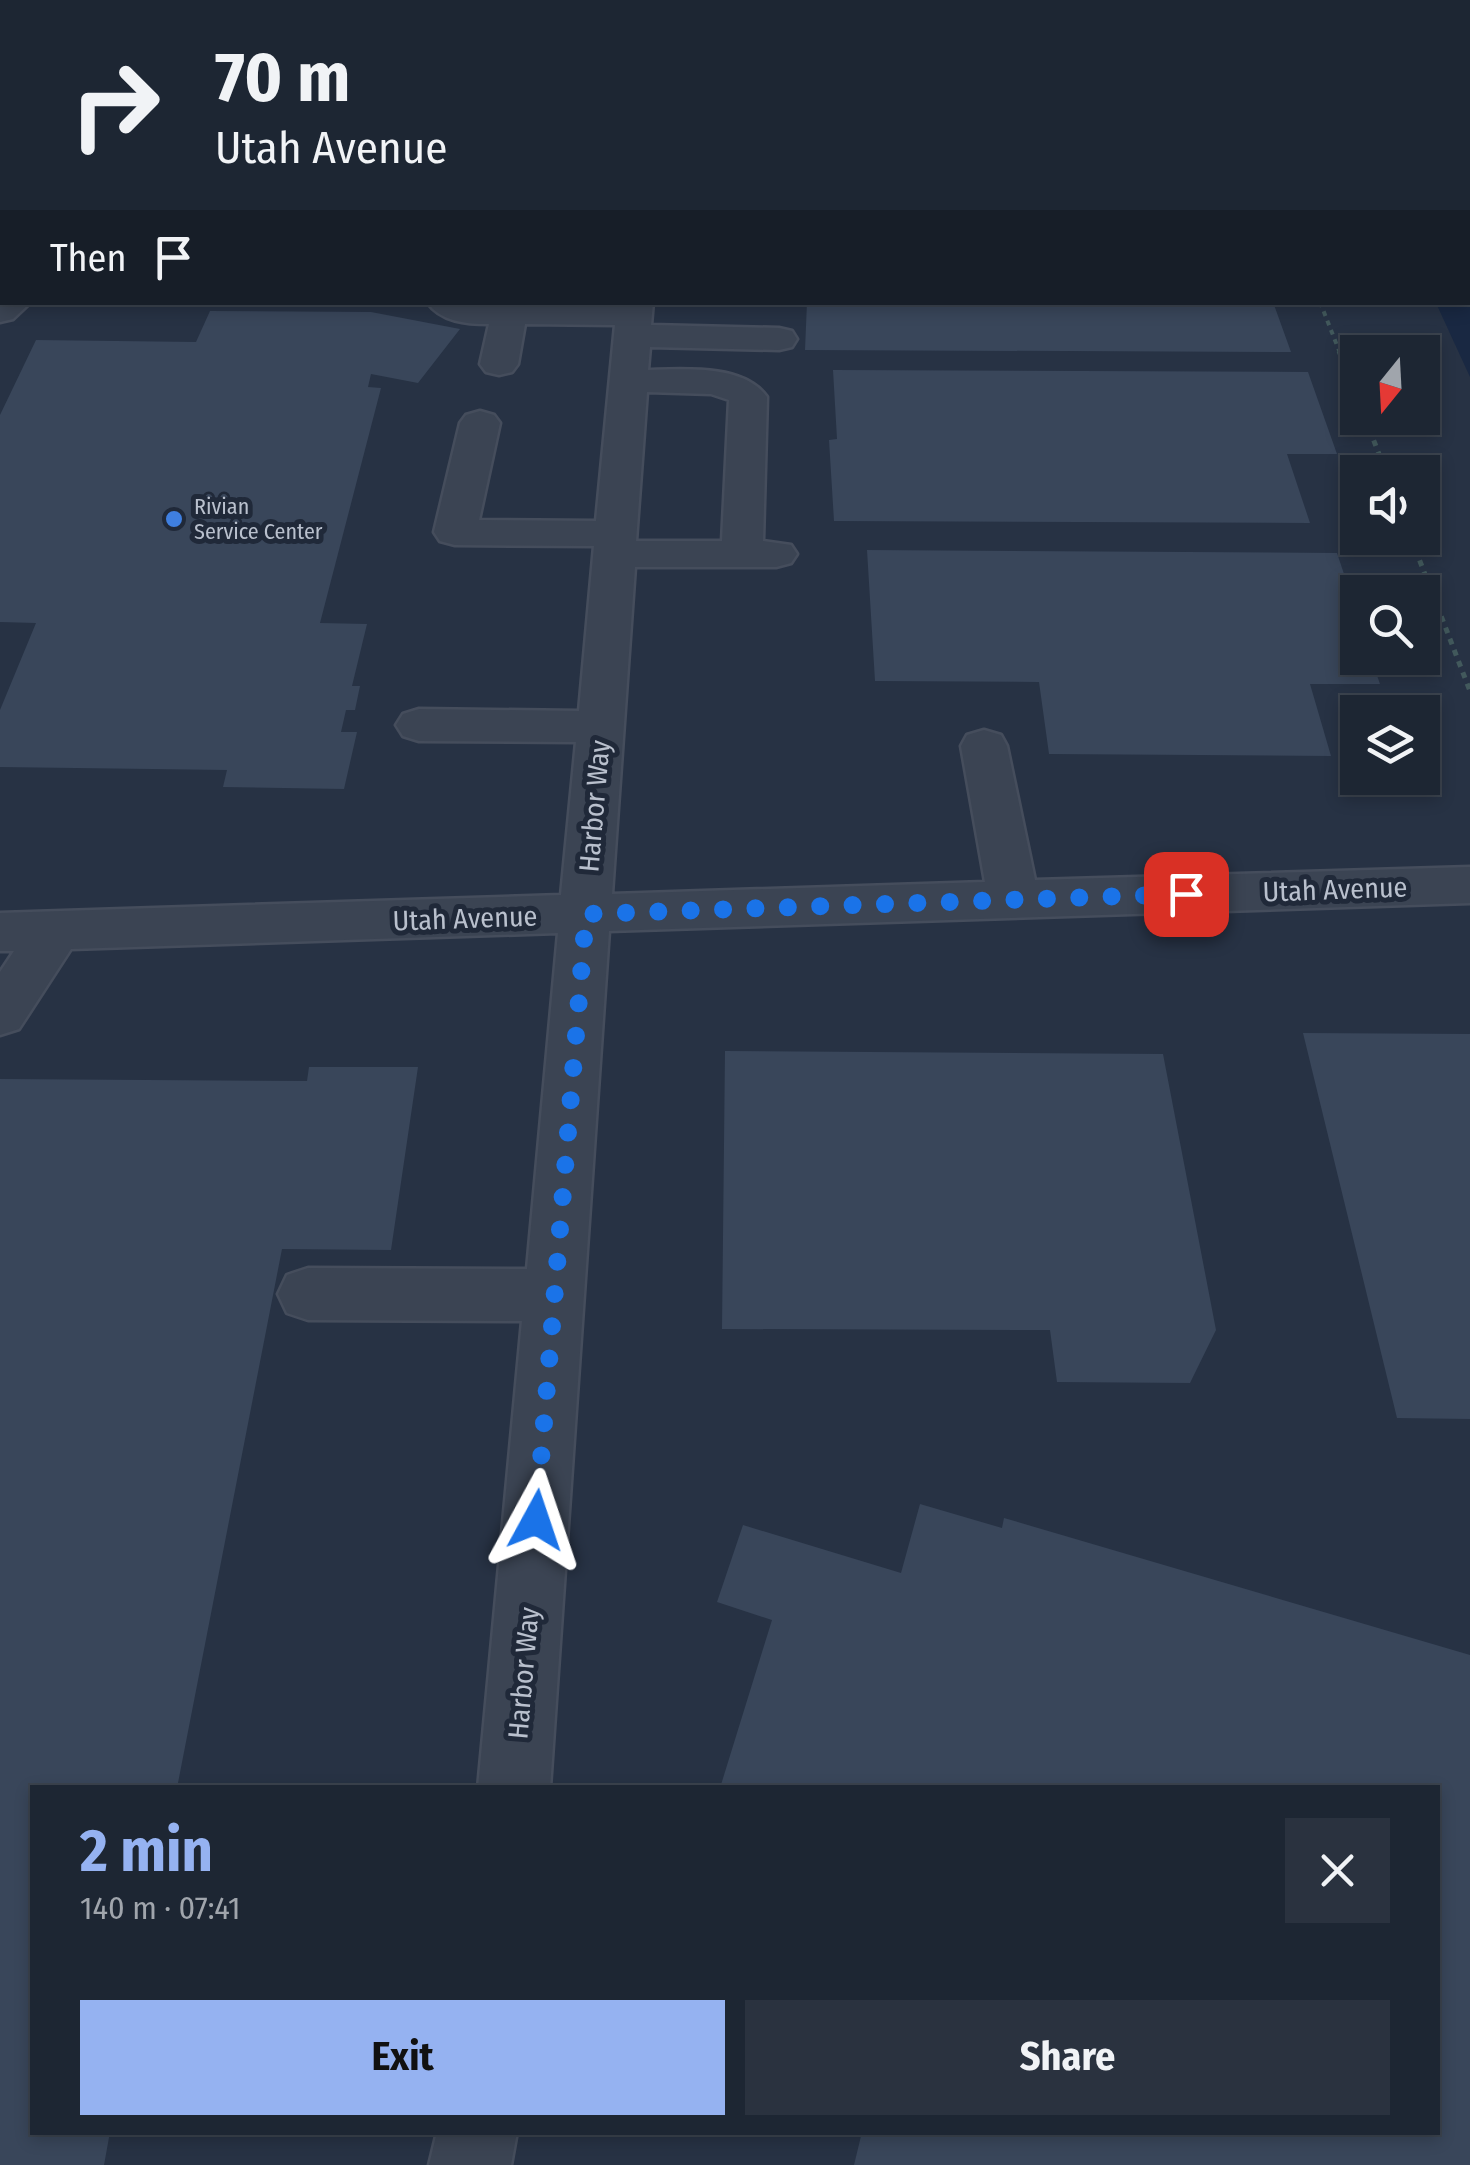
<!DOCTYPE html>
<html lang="en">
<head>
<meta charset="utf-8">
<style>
	body { margin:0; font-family:"Fira Sans Condensed",sans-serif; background:#2a323f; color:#f1f3f6; height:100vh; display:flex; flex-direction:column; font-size:38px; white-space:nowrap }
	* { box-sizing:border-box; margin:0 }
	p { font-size:32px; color:#a0a5ac }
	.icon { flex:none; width:55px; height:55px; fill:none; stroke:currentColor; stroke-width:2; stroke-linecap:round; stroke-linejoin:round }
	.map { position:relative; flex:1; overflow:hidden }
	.panel { position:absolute; left:30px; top:1785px; width:1410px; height:350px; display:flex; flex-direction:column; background:#1d2633; border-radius:0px; box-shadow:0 5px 15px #0003,0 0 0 2px #3b434e }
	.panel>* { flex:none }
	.top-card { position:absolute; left:0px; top:0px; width:1470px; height:305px; box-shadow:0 5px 15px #0003,0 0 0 2px #3b434e; background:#1d2633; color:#f1f3f6; overflow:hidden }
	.needle { width:65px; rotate:198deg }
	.controls { position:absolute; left:1340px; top:335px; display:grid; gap:20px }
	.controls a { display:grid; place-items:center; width:100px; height:100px; border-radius:0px; background:#1d2633; box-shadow:0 5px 15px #0003,0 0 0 2px #3b434e; font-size:50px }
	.pin { position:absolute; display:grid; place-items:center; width:85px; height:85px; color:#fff; margin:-42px; border-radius:20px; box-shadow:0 5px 15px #0006 }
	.me { position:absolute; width:110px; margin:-55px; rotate:5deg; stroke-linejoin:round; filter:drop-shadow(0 0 8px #0008) }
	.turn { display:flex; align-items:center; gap:35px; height:210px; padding:0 50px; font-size:45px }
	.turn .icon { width:130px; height:130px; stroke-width:2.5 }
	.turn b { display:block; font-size:70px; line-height:85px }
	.then { display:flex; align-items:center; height:95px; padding:0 50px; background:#0003; gap:20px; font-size:38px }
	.round { display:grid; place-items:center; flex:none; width:105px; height:105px; border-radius:0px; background:#2a323f }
	.headline { display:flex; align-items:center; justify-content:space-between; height:170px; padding:0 50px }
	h1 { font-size:60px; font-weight:700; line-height:75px; color:#95b2f1 }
	.button { display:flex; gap:20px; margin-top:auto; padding:20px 50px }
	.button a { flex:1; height:115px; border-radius:0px; background:#95b2f1; color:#111; font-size:40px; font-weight:700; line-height:115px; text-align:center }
	.button a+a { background:#2a323f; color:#f1f3f6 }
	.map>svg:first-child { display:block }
	.water { fill:#192842 }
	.building { fill:#39465a }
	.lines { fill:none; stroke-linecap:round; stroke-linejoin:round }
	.minor-casing { stroke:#454d5c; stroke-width:5 }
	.path-far1 { stroke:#42595c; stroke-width:4; stroke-dasharray:5 5; stroke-linecap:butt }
	.path { stroke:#42595c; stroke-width:5; stroke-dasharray:6 6; stroke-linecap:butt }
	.minor { fill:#3b4453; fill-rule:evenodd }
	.route { stroke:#1a73e8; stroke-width:18; stroke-dasharray:0 32.4 }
	.shop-dot { fill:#3f7fe0; stroke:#202939; stroke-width:4 }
	.labels { text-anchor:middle; stroke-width:10; stroke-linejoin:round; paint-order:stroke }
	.far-poi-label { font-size:22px; fill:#b9c0cd; stroke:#202939; text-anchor:start }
	.street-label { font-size:28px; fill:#b9c0cd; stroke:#202939 }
</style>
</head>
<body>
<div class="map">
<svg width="1470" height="2165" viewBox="0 0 1470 2165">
	<rect width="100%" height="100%" fill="#273244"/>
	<!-- water -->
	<path class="water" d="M1468 74 1470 78V377L1436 303 1468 302Z"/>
	<!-- building -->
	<path class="building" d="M807 302H1273L1291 352 805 350Z
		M210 311 371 312 460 329 418 383 371 374 368 387 381 388 320 623 367 624 352 686H360L355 710H346L341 732H357L344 789 223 787 227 770 0 767V710L36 623 0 622V415L36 340 196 342Z
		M833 370 1308 372 1337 454H1287L1310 523 834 521 829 440 837 439Z
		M867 550 1337 553 1358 616V658H1371L1380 684H1310L1331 756 1049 754 1039 682 875 681Z
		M1303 1033 1470 1034V1419L1397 1418Z
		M725 1051 1163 1054 1216 1330 1190 1383 1057 1382 1050 1330 722 1329Z
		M309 1067H418L391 1250 282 1249 177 1788H32V2132H110L104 2165H0V1079L307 1081Z
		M920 1504 1002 1528 1004 1518 1470 1655V2165H854L862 2132H1438V1788H720L772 1620 717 1602 743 1525 901 1573Z"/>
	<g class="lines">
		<defs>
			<path id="minor" d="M2 169V191L0 192V170Z
				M0 294 2 302H31L13 319 0 322Z
				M427 302H653L651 325 779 328 792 331 797 339 792 347 779 350 650 347 648 370C684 369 744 364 767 397L763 541 791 545 797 554 791 563 776 567H635L612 894 985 882 961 746 967 735 984 730 1001 735 1007 746 1035 880 1470 867V903L609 931 550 1788H478L522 1321 308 1320 287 1313 278 1294 287 1275 308 1268 527 1269 558 933 71 949 19 1029 0 1035V972L14 951H0V913L561 895 576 742 419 741 403 736 396 725 403 714 419 709 579 711 594 546 455 545 440 541 434 532 460 423 466 415 480 411 494 415 500 423 479 520 596 521 615 325 525 324 518 364 512 372 499 375 486 372 480 364 489 324C467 324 441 322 427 302ZM647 392 711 394 729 400 722 541H636Z
				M437 2132H517L511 2165H429Z"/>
		</defs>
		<!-- minor casing -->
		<use href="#minor" class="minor-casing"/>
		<!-- path-far1 -->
		<path class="path-far1" d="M1320 302 1340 353"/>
		<!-- path -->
		<path class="path" d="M1339 351 1358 399
			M1365 418 1386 472
			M1411 538 1470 691"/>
		<!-- minor -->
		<use href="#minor" class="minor"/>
	</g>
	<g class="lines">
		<!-- route -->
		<path class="route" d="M536 1520 586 914 1186 894"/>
	</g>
	<!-- markers -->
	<circle class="shop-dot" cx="174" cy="519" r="10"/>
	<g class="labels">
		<!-- far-poi labels -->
		<g class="far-poi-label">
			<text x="194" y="514">Rivian<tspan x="194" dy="25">Service Center</tspan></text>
		</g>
		<!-- street labels -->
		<g class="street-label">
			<text transform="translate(594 806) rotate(-85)" y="10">Harbor Way</text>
			<text transform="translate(1335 889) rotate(-2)" y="10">Utah Avenue</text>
			<text transform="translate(465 918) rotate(-2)" y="10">Utah Avenue</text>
			<text transform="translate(523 1673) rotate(-85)" y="10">Harbor Way</text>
		</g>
	</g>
</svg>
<div class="controls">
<a><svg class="needle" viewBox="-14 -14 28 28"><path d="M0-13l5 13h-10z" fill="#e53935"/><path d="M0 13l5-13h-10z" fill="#a0a5ac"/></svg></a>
<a><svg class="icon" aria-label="sound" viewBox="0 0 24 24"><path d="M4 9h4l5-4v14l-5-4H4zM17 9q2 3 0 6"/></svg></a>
<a><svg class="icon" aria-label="search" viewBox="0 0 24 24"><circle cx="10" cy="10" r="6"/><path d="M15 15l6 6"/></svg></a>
<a><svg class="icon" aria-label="layers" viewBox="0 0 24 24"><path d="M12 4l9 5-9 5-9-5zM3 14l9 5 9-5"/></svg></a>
</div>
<div class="pin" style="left:1186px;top:894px;background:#d93025"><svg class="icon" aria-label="arrive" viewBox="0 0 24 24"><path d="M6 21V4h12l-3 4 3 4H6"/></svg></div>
<svg class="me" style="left:536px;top:1520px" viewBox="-20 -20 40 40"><path d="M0-17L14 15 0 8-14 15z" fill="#1a73e8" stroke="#fff" stroke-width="4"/></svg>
<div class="top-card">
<div class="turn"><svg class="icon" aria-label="right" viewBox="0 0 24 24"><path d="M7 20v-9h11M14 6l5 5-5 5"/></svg><div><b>70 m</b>Utah Avenue</div></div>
<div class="then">Then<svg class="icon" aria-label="arrive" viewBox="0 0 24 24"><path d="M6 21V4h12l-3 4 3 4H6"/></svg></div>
</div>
<section class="panel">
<div class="headline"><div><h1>2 min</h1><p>140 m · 07:41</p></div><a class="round"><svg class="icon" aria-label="close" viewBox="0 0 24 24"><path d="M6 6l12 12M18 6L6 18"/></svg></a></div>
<div class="button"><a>Exit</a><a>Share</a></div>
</section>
</div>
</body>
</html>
